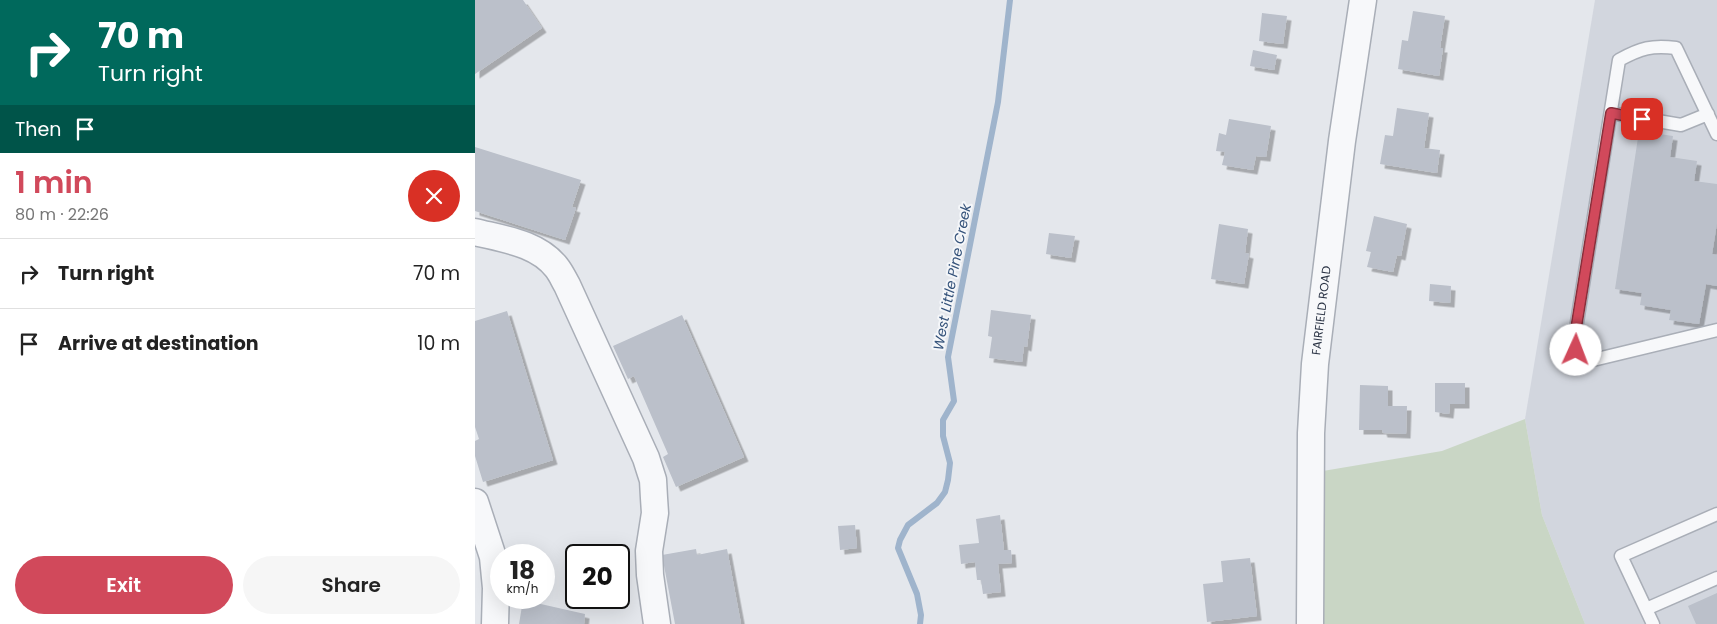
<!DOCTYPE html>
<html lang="en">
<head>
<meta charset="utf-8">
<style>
	body { margin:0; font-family:Poppins,sans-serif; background:#f6f6f6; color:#222; height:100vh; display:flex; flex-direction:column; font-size:19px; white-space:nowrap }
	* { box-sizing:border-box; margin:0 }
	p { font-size:16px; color:#767676 }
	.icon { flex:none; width:28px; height:28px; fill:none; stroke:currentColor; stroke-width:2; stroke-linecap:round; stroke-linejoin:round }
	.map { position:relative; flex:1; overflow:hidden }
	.side { display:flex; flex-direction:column; background:#fff; width:475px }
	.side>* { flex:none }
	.hud { background:#00695c; color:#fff; overflow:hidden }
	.speed { position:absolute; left:15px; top:544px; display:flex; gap:10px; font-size:25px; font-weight:700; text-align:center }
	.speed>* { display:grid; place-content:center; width:65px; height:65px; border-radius:50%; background:#fff; box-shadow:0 5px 20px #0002; line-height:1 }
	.speed small { font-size:12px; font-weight:400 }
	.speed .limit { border:2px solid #111; border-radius:8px; background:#fff; color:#111 }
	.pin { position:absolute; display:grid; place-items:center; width:42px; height:42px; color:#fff; margin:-21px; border-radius:10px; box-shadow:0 2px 8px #0006 }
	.me { position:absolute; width:55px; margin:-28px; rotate:2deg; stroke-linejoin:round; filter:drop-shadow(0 0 4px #0008) }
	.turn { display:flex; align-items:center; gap:18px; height:105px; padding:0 15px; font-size:22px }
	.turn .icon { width:65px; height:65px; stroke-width:2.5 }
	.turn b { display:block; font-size:35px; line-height:42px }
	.then { display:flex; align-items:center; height:48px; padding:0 15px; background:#0003; gap:10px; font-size:19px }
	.round { display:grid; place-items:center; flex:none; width:52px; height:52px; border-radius:26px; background:#f6f6f6 }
	.overview { display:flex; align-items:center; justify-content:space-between; height:85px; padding:0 15px }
	h1 { font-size:30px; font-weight:600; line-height:38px; color:#d1495b }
	.action { display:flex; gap:10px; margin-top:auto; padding:10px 15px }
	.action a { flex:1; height:58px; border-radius:30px; background:#d1495b; color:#fff; font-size:20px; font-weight:600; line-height:58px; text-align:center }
	.action a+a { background:#f6f6f6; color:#222 }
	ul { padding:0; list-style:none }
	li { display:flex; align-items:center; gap:15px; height:70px; padding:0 15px; border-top:1px solid #e0e0e0 }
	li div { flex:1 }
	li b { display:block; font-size:19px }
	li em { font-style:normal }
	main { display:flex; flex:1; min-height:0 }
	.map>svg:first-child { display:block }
	.built { fill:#d2d6de }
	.green { fill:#c9d6c5 }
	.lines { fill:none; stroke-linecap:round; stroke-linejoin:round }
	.stream { stroke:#9fb4cc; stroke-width:6 }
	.building { fill:#bbc0ca; filter:url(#shadow) }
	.lane-casing { stroke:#a9aeb7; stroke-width:15 }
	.street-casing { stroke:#a9aeb7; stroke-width:29 }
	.lane { stroke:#f7f8fa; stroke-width:12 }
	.street { stroke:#f7f8fa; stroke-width:26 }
	.route-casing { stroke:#882f3b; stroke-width:12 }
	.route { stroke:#d1495b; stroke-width:9 }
	.labels { text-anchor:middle; stroke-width:4; stroke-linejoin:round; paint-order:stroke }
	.street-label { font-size:12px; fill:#2b3445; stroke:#f4f6f9 }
	.water-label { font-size:14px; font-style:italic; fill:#34527a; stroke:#f4f6f9 }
</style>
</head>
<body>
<main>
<section class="side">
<div class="hud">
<div class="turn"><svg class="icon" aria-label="right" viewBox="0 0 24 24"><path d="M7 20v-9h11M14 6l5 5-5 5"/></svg><div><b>70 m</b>Turn right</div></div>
<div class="then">Then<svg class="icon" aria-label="arrive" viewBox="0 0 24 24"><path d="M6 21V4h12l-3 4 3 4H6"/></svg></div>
</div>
<div class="overview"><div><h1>1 min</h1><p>80 m · 22:26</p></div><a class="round" style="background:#d93025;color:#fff"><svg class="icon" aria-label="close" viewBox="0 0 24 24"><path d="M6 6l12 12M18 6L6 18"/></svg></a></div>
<ul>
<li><svg class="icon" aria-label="right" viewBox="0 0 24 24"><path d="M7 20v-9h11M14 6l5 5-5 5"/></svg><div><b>Turn right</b></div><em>70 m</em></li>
<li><svg class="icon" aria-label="arrive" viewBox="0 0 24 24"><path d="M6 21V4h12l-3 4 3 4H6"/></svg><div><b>Arrive at destination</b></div><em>10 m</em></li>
</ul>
<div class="action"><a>Exit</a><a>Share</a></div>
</section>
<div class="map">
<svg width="1242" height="624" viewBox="0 0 1242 624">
	<defs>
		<filter id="shadow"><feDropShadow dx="4.5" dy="4.5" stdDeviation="0" flood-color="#0004"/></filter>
	</defs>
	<rect width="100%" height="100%" fill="#e4e7ec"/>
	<!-- built -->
	<path class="built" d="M1120 0H1242V624H1110L1067 515 1050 419Z"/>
	<!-- green -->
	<path class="green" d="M1050 419 1067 515 1110 624H835L836 473 967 451Z"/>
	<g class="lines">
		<!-- stream -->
		<path class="stream" d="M445 624 446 615 442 594 423 548 425 540 433 525 462 503 470 492 473 480 475 463 468 436V420L479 401 473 357 523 102 535 0"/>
	</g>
	<!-- building -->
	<path class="building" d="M0 0H48L67 28 0 74Z
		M938 11 970 16 965 48H968L964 76 923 69 927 40 933 41Z
		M787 13 812 16 808 44 784 41Z
		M778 50 802 55 799 70 775 66Z
		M922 108 954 113 949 148 965 150 962 173 905 164 910 135 918 136Z
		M754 119 796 126 791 157 781 156 778 170 747 165 750 152 741 151 744 133 751 135Z
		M1164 131 1198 136 1195 157 1222 161 1219 181 1242 184V223L1237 254 1242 255V286L1231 284 1224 324 1194 320 1196 310 1165 305 1167 293 1140 289Z
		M0 147 106 180 97 207 101 208 90 240 0 211Z
		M899 216 932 224 926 256 922 255 918 272 892 267 896 252 891 251Z
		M744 224 773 229 770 253 774 254 769 284 736 279Z
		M574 233 600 236 596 258 571 254Z
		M955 284 976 286 975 303 954 301Z
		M516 310 556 315 552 347 549 346 547 362 514 358 517 337 513 336Z
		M32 311 78 460 8 482 0 456V441L4 439 0 427V321Z
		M207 315 269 457 201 487 188 457 193 454 159 376 153 379 138 346Z
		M960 383H990V404H975L974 414 960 412Z
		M885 385 913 386V406H932L931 434 908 433 907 430H884Z
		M525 515 529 550H536L537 563 523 564 526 592 508 594 506 580H502L500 562 486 564 484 545 504 543 501 519Z
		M380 525 382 548 365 550 363 526Z
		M221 549 222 555 252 549 266 624H200L187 555Z
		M775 558 782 616 732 622 728 584 748 582 746 561Z
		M1242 593V624H1221L1213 606Z
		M48 600 110 614 109 624H44Z"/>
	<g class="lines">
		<defs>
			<path id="lane" d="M1136 113 1206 125 1233 114
				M1242 134 1201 48C1177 45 1166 48 1144 60L1099 341C1102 353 1106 358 1118 360L1242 330
				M1171 609 1242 578
				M1178 624 1146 556 1242 514"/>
			<g id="street">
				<path d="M0 232C28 239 63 243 82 268 86 273 89 280 92 285L171 458 178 480 179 498 180 513 174 551 175 575 182 624"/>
				<path d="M0 502 18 557 21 588 20 624"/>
				<path id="s1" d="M835 624 836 433 840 364 867 141 888 0"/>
			</g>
		</defs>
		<!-- lane casing -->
		<use href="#lane" class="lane-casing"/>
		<!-- street casing -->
		<use href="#street" class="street-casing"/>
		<!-- lane -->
		<use href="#lane" class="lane"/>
		<!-- street -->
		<use href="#street" class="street"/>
	</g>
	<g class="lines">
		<defs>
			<path id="route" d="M1101 350 1099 341 1136 113 1167 119"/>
		</defs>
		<!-- route casing -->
		<use href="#route" class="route-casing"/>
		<!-- route -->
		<use href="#route" class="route"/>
	</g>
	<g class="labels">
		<!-- street labels -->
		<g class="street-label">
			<text dy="4" stroke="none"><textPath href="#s1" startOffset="314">FAIRFIELD ROAD</textPath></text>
		</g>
		<!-- water labels -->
		<g class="water-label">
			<text transform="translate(477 277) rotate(-79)" y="5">West Little Pine Creek</text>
		</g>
	</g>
</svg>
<div class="speed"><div>18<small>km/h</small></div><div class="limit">20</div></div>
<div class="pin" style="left:1167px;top:119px;background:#d93025"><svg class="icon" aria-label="arrive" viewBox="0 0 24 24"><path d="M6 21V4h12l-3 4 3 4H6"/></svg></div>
<svg class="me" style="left:1101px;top:350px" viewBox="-20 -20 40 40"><circle r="19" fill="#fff"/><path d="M0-13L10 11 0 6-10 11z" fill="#d1495b"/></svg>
</div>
</main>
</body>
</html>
